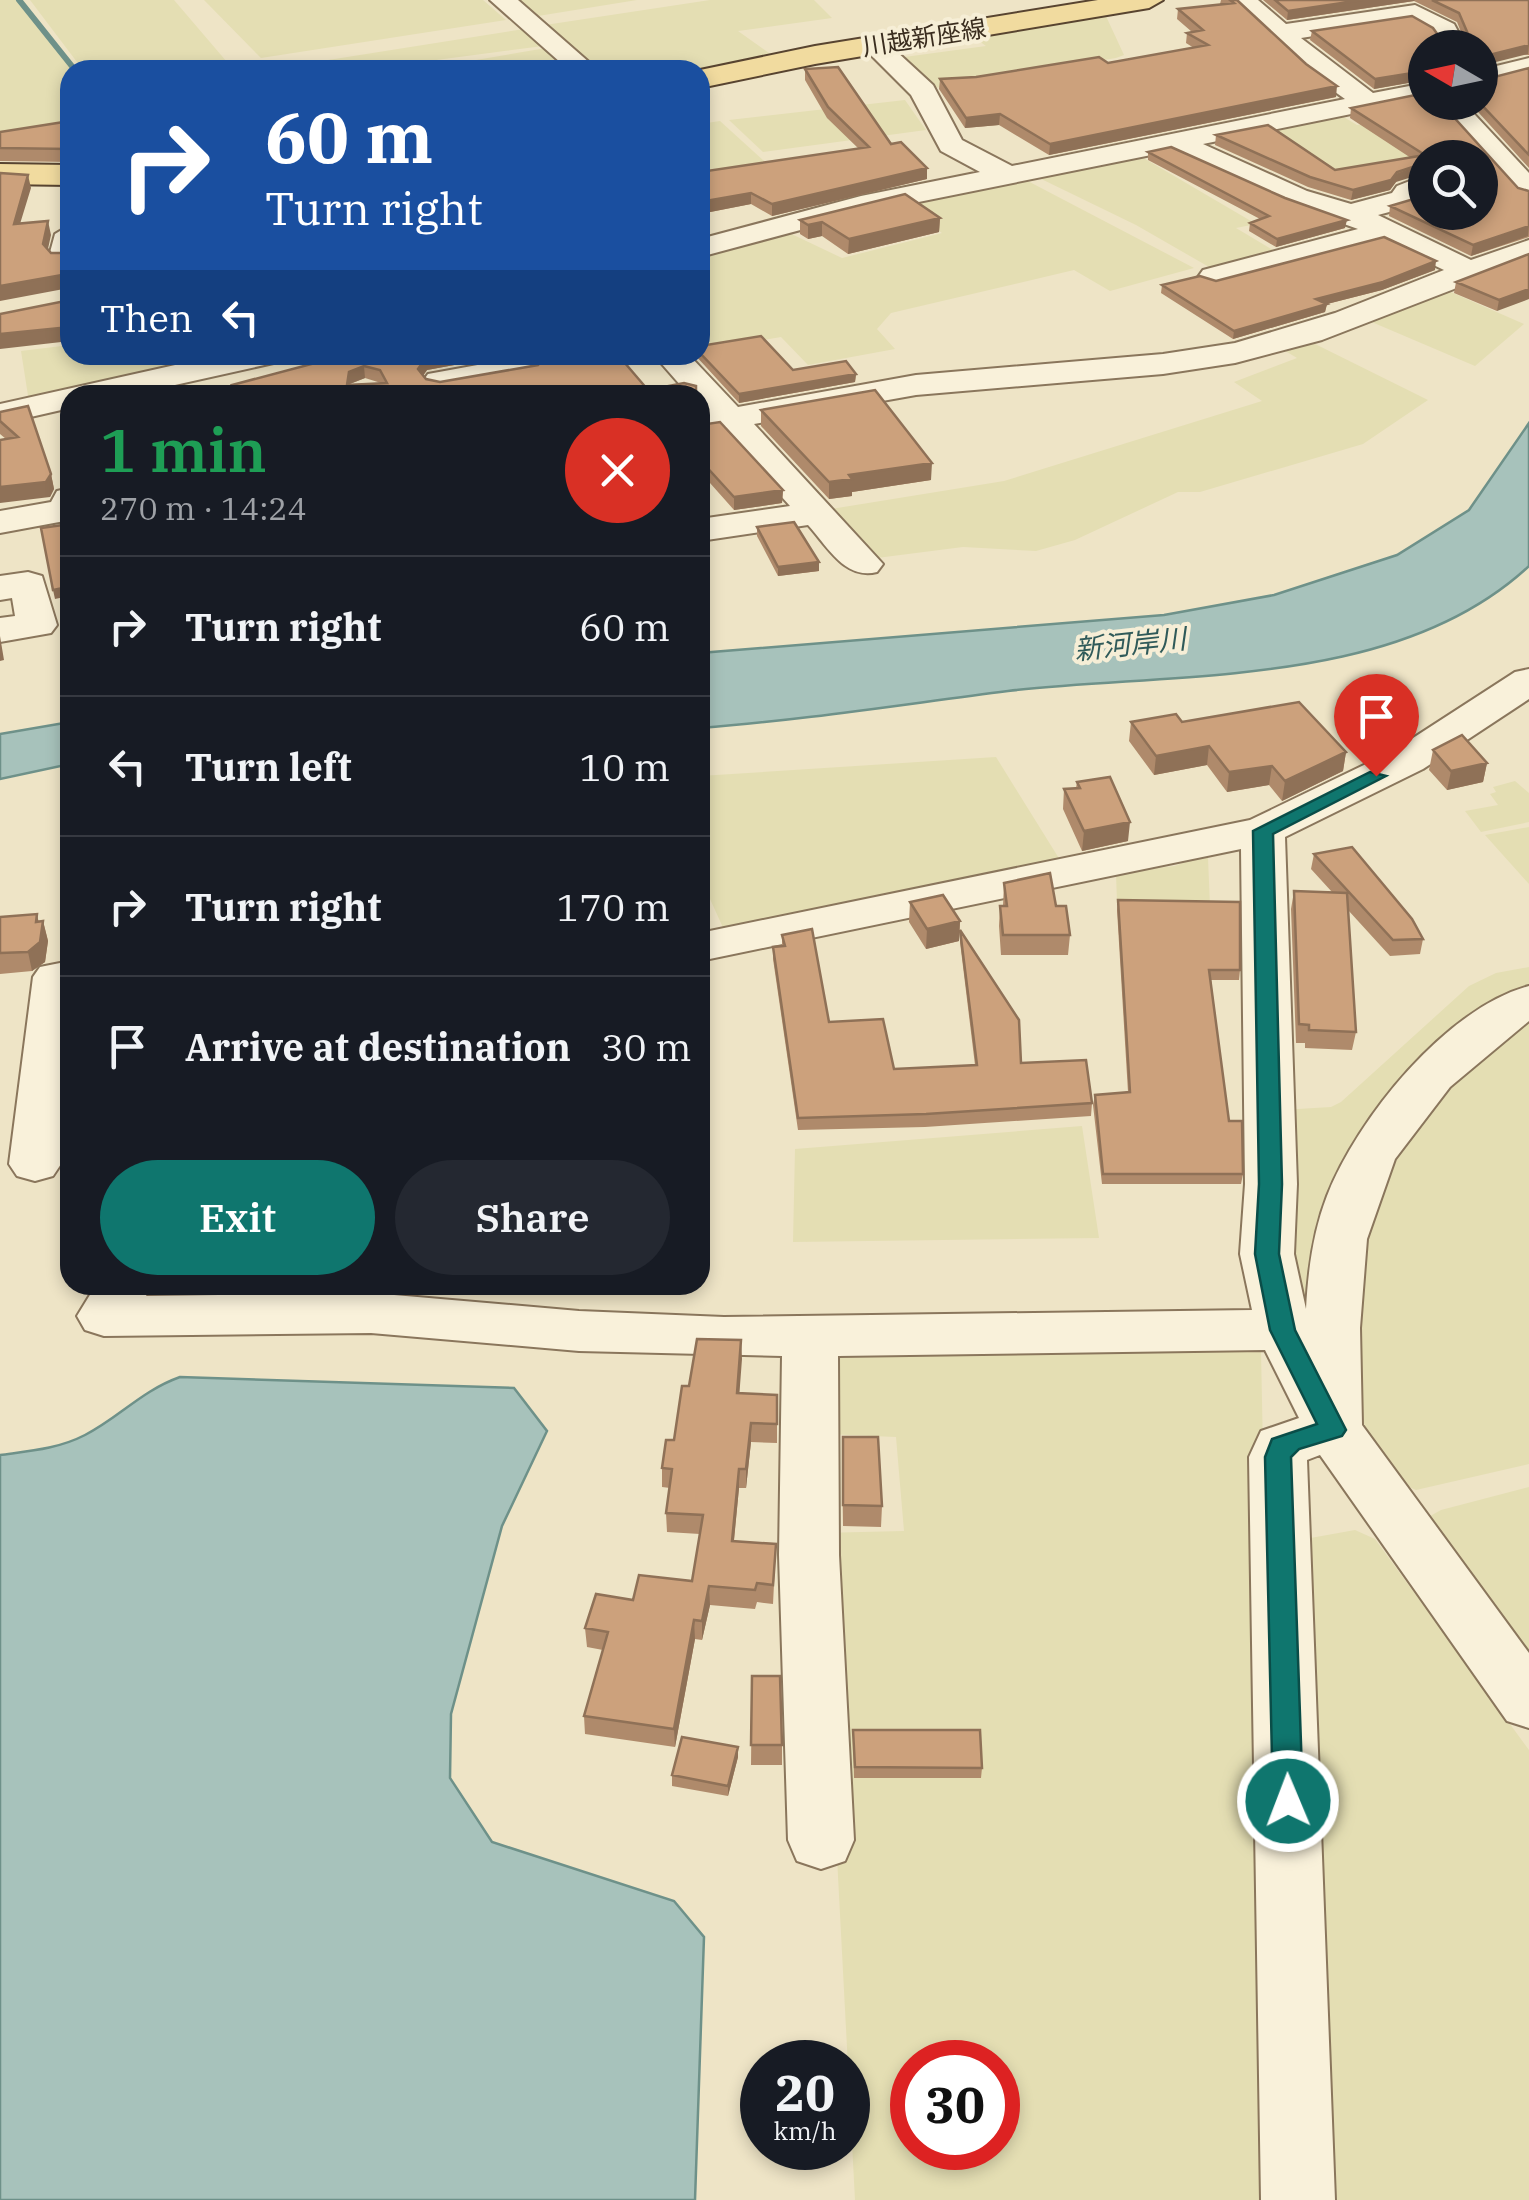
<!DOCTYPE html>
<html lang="en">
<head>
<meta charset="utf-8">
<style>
	body { margin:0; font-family:"IBM Plex Serif","Noto Sans JP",serif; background:#242831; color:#f1f3f6; height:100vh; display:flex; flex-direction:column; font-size:38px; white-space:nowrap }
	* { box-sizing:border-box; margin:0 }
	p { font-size:32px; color:#9ea1a6 }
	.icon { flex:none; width:55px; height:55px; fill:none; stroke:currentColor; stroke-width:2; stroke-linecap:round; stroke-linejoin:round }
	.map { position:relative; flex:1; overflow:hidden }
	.sheet { position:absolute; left:60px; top:385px; width:650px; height:910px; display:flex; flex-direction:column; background:#171b24; border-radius:30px; box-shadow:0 5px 15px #0003 }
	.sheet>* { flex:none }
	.banner { position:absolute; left:60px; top:60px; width:650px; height:305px; border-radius:30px; box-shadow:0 5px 15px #0003; background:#1a4fa0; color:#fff; overflow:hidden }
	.needle { width:65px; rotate:279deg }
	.tools { position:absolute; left:1408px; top:30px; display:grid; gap:20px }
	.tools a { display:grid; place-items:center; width:90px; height:90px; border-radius:50%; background:#171b24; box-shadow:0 5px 15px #0003; font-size:50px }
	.speed { position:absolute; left:740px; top:2040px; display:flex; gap:20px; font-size:50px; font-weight:700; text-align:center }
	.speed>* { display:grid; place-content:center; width:130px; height:130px; border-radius:50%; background:#171b24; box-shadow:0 5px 15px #0003; line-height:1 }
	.speed small { font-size:25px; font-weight:400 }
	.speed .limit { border:15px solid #d22; background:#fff; color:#111 }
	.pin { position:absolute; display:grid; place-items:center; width:85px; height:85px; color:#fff; margin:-102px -42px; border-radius:50% 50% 50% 0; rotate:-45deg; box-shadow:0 0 10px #0007 }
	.pin .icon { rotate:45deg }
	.me { position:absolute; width:110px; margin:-55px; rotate:359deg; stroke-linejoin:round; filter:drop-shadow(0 0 8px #0008) }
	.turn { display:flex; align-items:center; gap:35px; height:210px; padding:0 40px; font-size:45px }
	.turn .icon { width:130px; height:130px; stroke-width:2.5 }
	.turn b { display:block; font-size:70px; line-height:85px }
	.then { display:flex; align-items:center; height:95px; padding:0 40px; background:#0003; gap:20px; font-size:38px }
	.round { display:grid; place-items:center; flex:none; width:105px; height:105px; border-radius:52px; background:#242831 }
	.summary { display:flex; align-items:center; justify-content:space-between; height:170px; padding:0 40px }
	h1 { font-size:60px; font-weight:600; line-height:75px; color:#1e9e55 }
	.cta { display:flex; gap:20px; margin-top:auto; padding:20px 40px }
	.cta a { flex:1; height:115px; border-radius:60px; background:#0f766e; color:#fff; font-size:40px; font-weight:600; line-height:115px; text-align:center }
	.cta a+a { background:#242831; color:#f1f3f6 }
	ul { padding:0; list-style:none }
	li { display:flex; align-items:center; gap:30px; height:140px; padding:0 40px; border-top:2px solid #363941 }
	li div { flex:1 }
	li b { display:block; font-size:38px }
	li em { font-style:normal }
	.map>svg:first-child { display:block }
	.farmland { fill:#e4deb3; fill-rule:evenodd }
	.water { fill:#a7c2bb; stroke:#6e9189; stroke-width:2.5 }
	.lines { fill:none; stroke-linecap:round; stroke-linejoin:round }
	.stream { stroke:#6e9189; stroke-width:6 }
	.minor-casing { stroke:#8a765c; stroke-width:4 }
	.major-casing { stroke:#584430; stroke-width:4 }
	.minor { fill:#f9f1da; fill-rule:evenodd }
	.major { fill:#f1db9f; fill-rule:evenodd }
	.wall { fill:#af8a6b; fill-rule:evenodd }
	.shaded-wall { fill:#8f7157 }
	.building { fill:#cca17c; stroke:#8f7157; stroke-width:2.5; fill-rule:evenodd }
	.route { fill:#0f766e; stroke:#0a4d48; stroke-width:2.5 }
	.labels { text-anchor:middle; stroke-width:8; stroke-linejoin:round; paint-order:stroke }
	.far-street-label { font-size:25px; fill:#3a2d1f; stroke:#f6eed6 }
	.far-water-label { font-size:28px; font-style:italic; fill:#2f5a59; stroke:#f6eed6 }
</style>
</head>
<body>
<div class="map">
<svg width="1529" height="2200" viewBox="0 0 1529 2200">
	<rect width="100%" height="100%" fill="#eee4c6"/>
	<!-- farmland -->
	<path class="farmland" d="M0 0H23L76 70H70V132L0 143Z
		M30 0H174L227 62 187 70H83Z
		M204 0H483L506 20 261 58Z
		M519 0H637L538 16Z
		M710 0H814L832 18 738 31 776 58 700 70H597L545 25Z
		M1105 14 1124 55 1116 58 929 89 897 58 986 46 972 36Z
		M524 29 543 46 361 70 284 67Z
		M546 48 563 64 516 70H417Z
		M905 100 926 130 763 152 729 120Z
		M1425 102V158L1336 178 1266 127 1337 113 1357 125 1406 117Z
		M720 121 774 170 700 182V124Z
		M1135 153 1256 224 1236 228 1283 256 1216 271 1136 225 1031 174Z
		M1022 178 1194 268 1110 291 1074 270 891 313 877 329 895 349 808 365 781 337 700 351V253L781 229 842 258 942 233 898 202Z
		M1444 289 1524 324 1475 366 1367 320Z
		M1305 339 1428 400 1363 444 1200 492H1178L1075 540 1036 551 963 547 869 559 825 510 1004 481 1262 401 1234 382 1297 358 1277 346Z
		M70 345V355H163L170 369 29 402 21 351Z
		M996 757 1060 860 725 932 700 877V776Z
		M1515 781 1529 793V822L1481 832 1465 811 1498 805 1490 794 1496 792 1493 787Z
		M1529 827V884L1485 835Z
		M1195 858H1208L1210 906 1117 903 1116 873 1175 866Z
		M1529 967V1464L1416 1490 1398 1482 1366 1441 1299 1313 1281 1110 1331 1107 1341 1102 1469 986 1496 973Z
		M1082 1126 1099 1238 793 1242 795 1149Z
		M1241 1336 1261 1351 1278 2200H855L820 1533 904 1531 896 1437 826 1434 837 1344ZM912 2062H998V2148H912Z
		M1529 1487V1664L1423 1520 1441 1510Z
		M1355 1530 1375 1539 1529 1750V2200H1325L1305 1539Z"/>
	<!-- water -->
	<path class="water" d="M1529 423V566C1396 690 1176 671 1008 691 905 704 804 720 700 728V653L1164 615 1274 595 1397 555 1469 510Z
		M70 722V764L0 779V734Z
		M180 1377 514 1388 547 1431 502 1526 451 1714 450 1778 492 1842 674 1901 704 1937 695 2200H0V1455C29 1451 58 1449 85 1435 120 1417 141 1391 180 1377Z"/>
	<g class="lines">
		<!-- stream -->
		<path class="stream" d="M19 0 75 70"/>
		<defs>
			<path id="minor" d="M490 0H518L598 70H569Z
				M1230 0H1258L1286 24 1415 5 1454 24 1467 48H1441L1434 35 1411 21 1301 38 1373 93 1425 83V99L1203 144 1307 191 1351 204 1392 193 1397 186 1425 175V195L1419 204 1378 215 1471 260 1529 240V260L1322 340 1235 363 1163 374 916 395 754 424 883 564 877 572C845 580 828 547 808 525L700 541V519L790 506 722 431 700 435V415L706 413 700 407V395H689L654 355H689L738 407 916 375 1163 354 1235 343 1335 313 1444 270 1383 241 1214 286 1203 284 1198 277 1203 270 1358 229 1285 203 1171 151 864 213 700 257V239L861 196 980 172 941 151 911 95 861 45 874 37 883 39 933 85 962 140 1012 166 1345 99 1307 72Z
				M1529 58V74L1480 86V70Z
				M1434 102H1463L1529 173V199L1519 196Z
				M70 225V264L54 263 49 256 55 234Z
				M220 355H283L278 362 130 395H70V408L0 424V404Z
				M501 355H535L543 367 538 374 526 377 440 391 428 388 423 381 428 374 505 360Z
				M70 488V520L0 533V511L51 502 57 491Z
				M28 572 42 576 57 625 51 633 0 642V618L15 616 12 598 0 600V576Z
				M1529 669V699L1423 769 1285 837 1297 1184 1294 1254 1306 1309C1308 1271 1313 1232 1327 1196 1357 1119 1446 1008 1529 986V1021L1450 1087 1395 1159 1367 1239 1360 1328 1362 1425 1529 1653V1728L1507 1721 1320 1455 1307 1460 1335 2200H1261L1249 1457 1261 1431 1299 1418 1265 1350 838 1356 839 1555 854 1840 845 1861 821 1869 797 1861 788 1840 779 1555 782 1356 579 1351 371 1333 104 1336 85 1330 77 1316 96 1285H152L146 1296 371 1293 579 1311 724 1317 1252 1310 1240 1254 1245 1184 1241 849 700 961V933L1250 820 1393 751 1515 672Z
				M70 961V1077L61 1164 53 1176 35 1181 17 1176 9 1164 33 977 40 967Z"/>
			<path id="major" d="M1098 0H1163L1149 8 815 64 700 88V70L815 46Z
				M0 164 70 165V185L0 184Z"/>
		</defs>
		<!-- minor casing -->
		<use href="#minor" class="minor-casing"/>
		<!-- major casing -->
		<use href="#major" class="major-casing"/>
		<!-- minor -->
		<use href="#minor" class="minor"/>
		<!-- major -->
		<use href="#major" class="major"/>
	</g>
	<!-- wall -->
	<path class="wall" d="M1221 0H1237L1336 97 1049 155 999 125 965 128 939 89 940 79 976 77 1108 63 1194 48 1186 43 1187 33 1192 32 1177 19 1178 9 1220 4Z
		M1263 0H1529V55L1425 48V80L1374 89 1310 40 1312 31 1443 42H1465L1457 22 1414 1 1287 20Z
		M1529 68V168L1469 102H1480L1483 80Z
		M805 69 891 144 927 179 772 216 751 204 700 214V172L859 149 827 118 805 80Z
		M1351 108 1518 188 1529 191V237L1471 256 1389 216 1390 206 1480 212 1425 158 1396 182 1390 190 1351 200 1308 187 1215 145 1216 135 1335 170 1411 158 1350 118Z
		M70 121V162L0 161V132Z
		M1148 152 1345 228 1276 247 1249 231 1250 223 1260 219 1148 160Z
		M940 218 939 232 848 254 822 236 808 239 800 234V220Z
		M1529 254 1497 311 1454 293 1456 282Z
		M1435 270 1382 290 1327 304 1325 312 1233 339 1161 293 1162 285Z
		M700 346 793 370 856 374 855 382 739 403 695 355H700Z
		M308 355H499L498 357 427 370 423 376 426 379 440 382 538 365 542 360 539 355H618L648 390 696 395H239L314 364ZM365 378 381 383 350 384Z
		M761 410 931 480 852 492V496L829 499 761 426Z
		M0 412 51 474 54 489 50 497 6 439 0 434Z
		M700 425 783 490 782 503 734 510 702 474Z
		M757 527 819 562V571L778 576 757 536Z
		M1131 722H1182L1346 752 1343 771 1282 801 1269 785 1227 792 1207 765 1154 775 1129 741Z
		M1433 750 1487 763 1483 782 1447 790 1429 770Z
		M1077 782 1128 841 1082 851 1063 809 1064 789 1076 788Z
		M1314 854 1423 939 1420 954 1390 956 1348 910 1356 1032 1352 1050 1305 1048V1043H1296L1291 909 1294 891 1332 892 1311 869Z
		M1004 883 1056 906 1070 935 1068 955H1001L999 926 1000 906H1003Z
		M1118 900 1240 970 1239 980H1211L1229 1121 1243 1174 1241 1184H1102L1093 1105 1095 1095 1128 1092 1117 910Z
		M910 902 960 921 959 941 926 949 909 922Z
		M0 917 43 921 48 941 45 962 32 971 0 974Z
		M960 930 1021 1063 1092 1103 1091 1116 925 1127 798 1130 773 959V947L782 946V935L829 1022 894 1069 975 1065 960 942Z
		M741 1340 739 1393 777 1395V1443L751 1442 746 1488H739L734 1541 776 1544 773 1604 757 1602 755 1609 710 1605 702 1640 695 1639 675 1747 585 1734 584 1716 603 1650 587 1647 585 1628 633 1600 692 1581 700 1534 667 1532 666 1513 670 1488 662 1487V1468L674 1440 689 1386Z
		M842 1457 882 1506 881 1527 843 1526Z
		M752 1676 782 1745V1765H751Z
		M853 1730 982 1768 981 1778H854Z
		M738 1747V1757L728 1796 672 1786V1775Z"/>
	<!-- shaded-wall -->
	<path class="shaded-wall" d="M1362 0H1415L1414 1 1287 20 1288 11Z
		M1529 45 1528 54 1480 66 1481 57Z
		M1425 71V80L1374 89 1375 79Z
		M1337 86 1336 97 1049 155 1050 144Z
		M1000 114 999 125 965 128 966 118Z
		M1425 163V173L1396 182 1390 190 1351 200 1353 190Z
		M927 168V179L772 216V204Z
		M28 175 31 188 16 237 14 224Z
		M751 193V204L700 214V202Z
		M940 218 939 232 848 254 849 239Z
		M1347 220 1345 228 1276 247 1277 239Z
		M48 221 51 235 46 258 43 244Z
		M822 222V236L808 239V225Z
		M1529 226 1528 236 1471 256 1473 245Z
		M1436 261 1435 270 1382 290 1327 304 1325 312 1233 339 1234 331 1316 299Z
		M67 274 69 288 0 301V286Z
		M1529 289V299L1497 311 1499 300Z
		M70 327V341L0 349V334Z
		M443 355H499L498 357 427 370 419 381 418 369 426 358Z
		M364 366 365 378 347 385 349 372Z
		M856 374 855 382 739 403V394Z
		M932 463 931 480 852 492V496L829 499V482L849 475Z
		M51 474 54 489 50 497 0 503V487Z
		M783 490 782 503 734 510V497Z
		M819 562V571L778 576V567Z
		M68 587 69 596 55 599 53 590Z
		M0 636 4 660 0 661Z
		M1209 746 1207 765 1154 775 1156 756Z
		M1346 752 1343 771 1282 801 1285 781Z
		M1487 763 1483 782 1447 790 1451 771Z
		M1272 766 1269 785 1227 792 1229 772Z
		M1130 822 1128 841 1082 851 1084 831Z
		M37 914 41 934 43 921 48 941 45 962 32 971 28 952Z
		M960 921 959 941 926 949 927 929Z
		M741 1340 742 1359 738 1412 737 1393Z
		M751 1423V1442L746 1488V1469Z
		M739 1469V1488L732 1559V1541Z
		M709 1586 710 1605 702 1640V1621Z
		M694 1620 695 1639 675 1747 674 1729Z
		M738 1747V1757L728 1796V1786Z"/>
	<!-- building -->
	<path class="building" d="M1230 0H1237L1306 64 1337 86 1050 144 1000 114 966 118 940 79 976 77 1099 57 1108 63 1208 45 1187 33 1203 30 1178 9 1234 3Z
		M1275 0H1362L1288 11Z
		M1432 0H1529V45L1481 57 1480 62V48H1425V71L1375 79 1312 31 1412 16 1433 28 1443 42 1471 41 1459 13Z
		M400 64 399 70H319Z
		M838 67 891 144 901 142 927 168 772 204 751 193 700 202V172L869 147 828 107 805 69Z
		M1529 68V155L1479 102 1480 78 1483 80Z
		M1425 93V102H1440L1518 188 1529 191V226L1473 245 1390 206 1424 196 1425 194V212H1480V158H1425V163L1397 172 1391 180 1353 190 1310 177 1216 135 1268 125 1335 170 1425 155 1351 108Z
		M70 121V149L0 148V132Z
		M1171 147 1285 198 1347 220 1277 239 1250 223 1269 216 1148 152Z
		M0 173 28 175 14 224 48 221 43 244 51 253H70V277L67 274 0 286Z
		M905 194 940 218 849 239 822 222 808 225 800 220Z
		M1384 237 1436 261 1383 282 1316 299 1327 304 1234 331 1162 285 1200 276 1216 281Z
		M1529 254V289L1499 300 1456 282Z
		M70 300V327L0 334V314Z
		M761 336 793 370 846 361 856 374 739 394 700 353V346Z
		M314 355H443L426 358 418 369 426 379 440 382 538 365 546 355H618L648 390 684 383 696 386V395H239L232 385 319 362ZM364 366 380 370 387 383 347 385 349 372Z
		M875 390 932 463 849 475 852 479 829 482 761 410Z
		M28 406 51 474 46 482 0 487V440L18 437 0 421V412Z
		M720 422 783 490 734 497 702 462H700V425Z
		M794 522 819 562 778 567 757 527Z
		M70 524V598L68 587 53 590 41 528Z
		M1299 702 1346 752 1285 781 1272 766 1229 772 1209 746 1156 756 1131 722 1176 714 1182 722Z
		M1462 735 1487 763 1451 771 1433 750Z
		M1110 777 1130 822 1084 831 1064 789 1080 788 1077 782Z
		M1352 847 1412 919 1423 939 1393 940 1314 854Z
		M1050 873 1056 906H1066L1070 935H1003L1000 906H1007L1004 883Z
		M1294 891 1347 893 1356 1032 1309 1030V1025L1299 1024Z
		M943 895 960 921 927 929 910 902Z
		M1118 900 1240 902V970H1209L1229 1121H1242L1243 1174H1103L1095 1095 1130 1092Z
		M37 914 36 922 43 921 40 942 28 952 0 953V917Z
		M812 929 829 1022 883 1019 894 1069 977 1065 960 930 1019 1020 1021 1063 1086 1060 1092 1103 926 1114 798 1118 773 947 785 946 782 935Z
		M697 1339 741 1340 737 1393 777 1395V1424L751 1423 746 1469H739L732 1541 776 1544 773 1585 757 1583 755 1590 709 1586 702 1621 694 1620 674 1729 584 1716 608 1632 585 1628 596 1594 633 1600 639 1575 692 1581 703 1515 666 1513 672 1469 662 1468 666 1440H674L682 1386H689Z
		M843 1437H878L882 1506 843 1505Z
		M752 1676H780L782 1745H751Z
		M853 1730H980L982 1768 855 1767Z
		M682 1737 738 1747 728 1786 672 1775Z"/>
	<!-- route -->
	<path class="route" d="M1370 772 1386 776 1273 834 1282 1184 1279 1254 1295 1330 1346 1430 1342 1436 1299 1449 1291 1457 1303 1801 1299 1810 1288 1814 1277 1810 1273 1801 1265 1457 1272 1439 1317 1424 1270 1330 1255 1254 1259 1184 1253 831Z"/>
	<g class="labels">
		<!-- far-street labels -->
		<g class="far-street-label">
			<text transform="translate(924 37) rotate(-9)" y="9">川越新座線</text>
		</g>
		<!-- far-water labels -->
		<g class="far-water-label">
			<text transform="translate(1130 644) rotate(-6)" y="10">新河岸川</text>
		</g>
	</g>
</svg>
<div class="tools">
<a><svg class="needle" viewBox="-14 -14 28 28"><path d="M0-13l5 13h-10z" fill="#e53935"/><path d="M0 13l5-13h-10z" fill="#9ea1a6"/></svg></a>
<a><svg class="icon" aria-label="search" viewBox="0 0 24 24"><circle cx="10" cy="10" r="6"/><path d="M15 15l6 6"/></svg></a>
</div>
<div class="speed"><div>20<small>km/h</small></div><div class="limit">30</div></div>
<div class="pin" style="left:1376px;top:776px;background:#d93025"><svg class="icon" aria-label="arrive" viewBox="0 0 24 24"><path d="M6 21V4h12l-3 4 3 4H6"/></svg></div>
<svg class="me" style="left:1288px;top:1801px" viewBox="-20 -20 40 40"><circle r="17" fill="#0f766e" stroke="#fff" stroke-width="3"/><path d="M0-11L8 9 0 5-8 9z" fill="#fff"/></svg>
<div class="banner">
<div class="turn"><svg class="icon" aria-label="right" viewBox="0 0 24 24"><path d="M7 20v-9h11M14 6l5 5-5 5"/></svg><div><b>60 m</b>Turn right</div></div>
<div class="then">Then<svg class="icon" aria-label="left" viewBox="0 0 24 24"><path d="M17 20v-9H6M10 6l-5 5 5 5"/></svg></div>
</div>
<section class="sheet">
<div class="summary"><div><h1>1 min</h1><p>270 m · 14:24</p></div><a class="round" style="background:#d93025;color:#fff"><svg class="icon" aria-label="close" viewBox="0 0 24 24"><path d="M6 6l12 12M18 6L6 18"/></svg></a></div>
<ul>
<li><svg class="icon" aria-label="right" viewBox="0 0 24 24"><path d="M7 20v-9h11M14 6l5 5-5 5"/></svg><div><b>Turn right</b></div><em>60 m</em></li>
<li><svg class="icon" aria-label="left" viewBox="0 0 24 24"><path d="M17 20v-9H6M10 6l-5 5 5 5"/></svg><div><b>Turn left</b></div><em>10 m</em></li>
<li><svg class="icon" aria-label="right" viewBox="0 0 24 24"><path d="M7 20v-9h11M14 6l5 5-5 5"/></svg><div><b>Turn right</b></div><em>170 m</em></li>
<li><svg class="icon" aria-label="arrive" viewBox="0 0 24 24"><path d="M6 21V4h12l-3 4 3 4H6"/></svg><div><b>Arrive at destination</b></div><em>30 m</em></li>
</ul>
<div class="cta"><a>Exit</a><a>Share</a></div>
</section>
</div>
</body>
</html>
